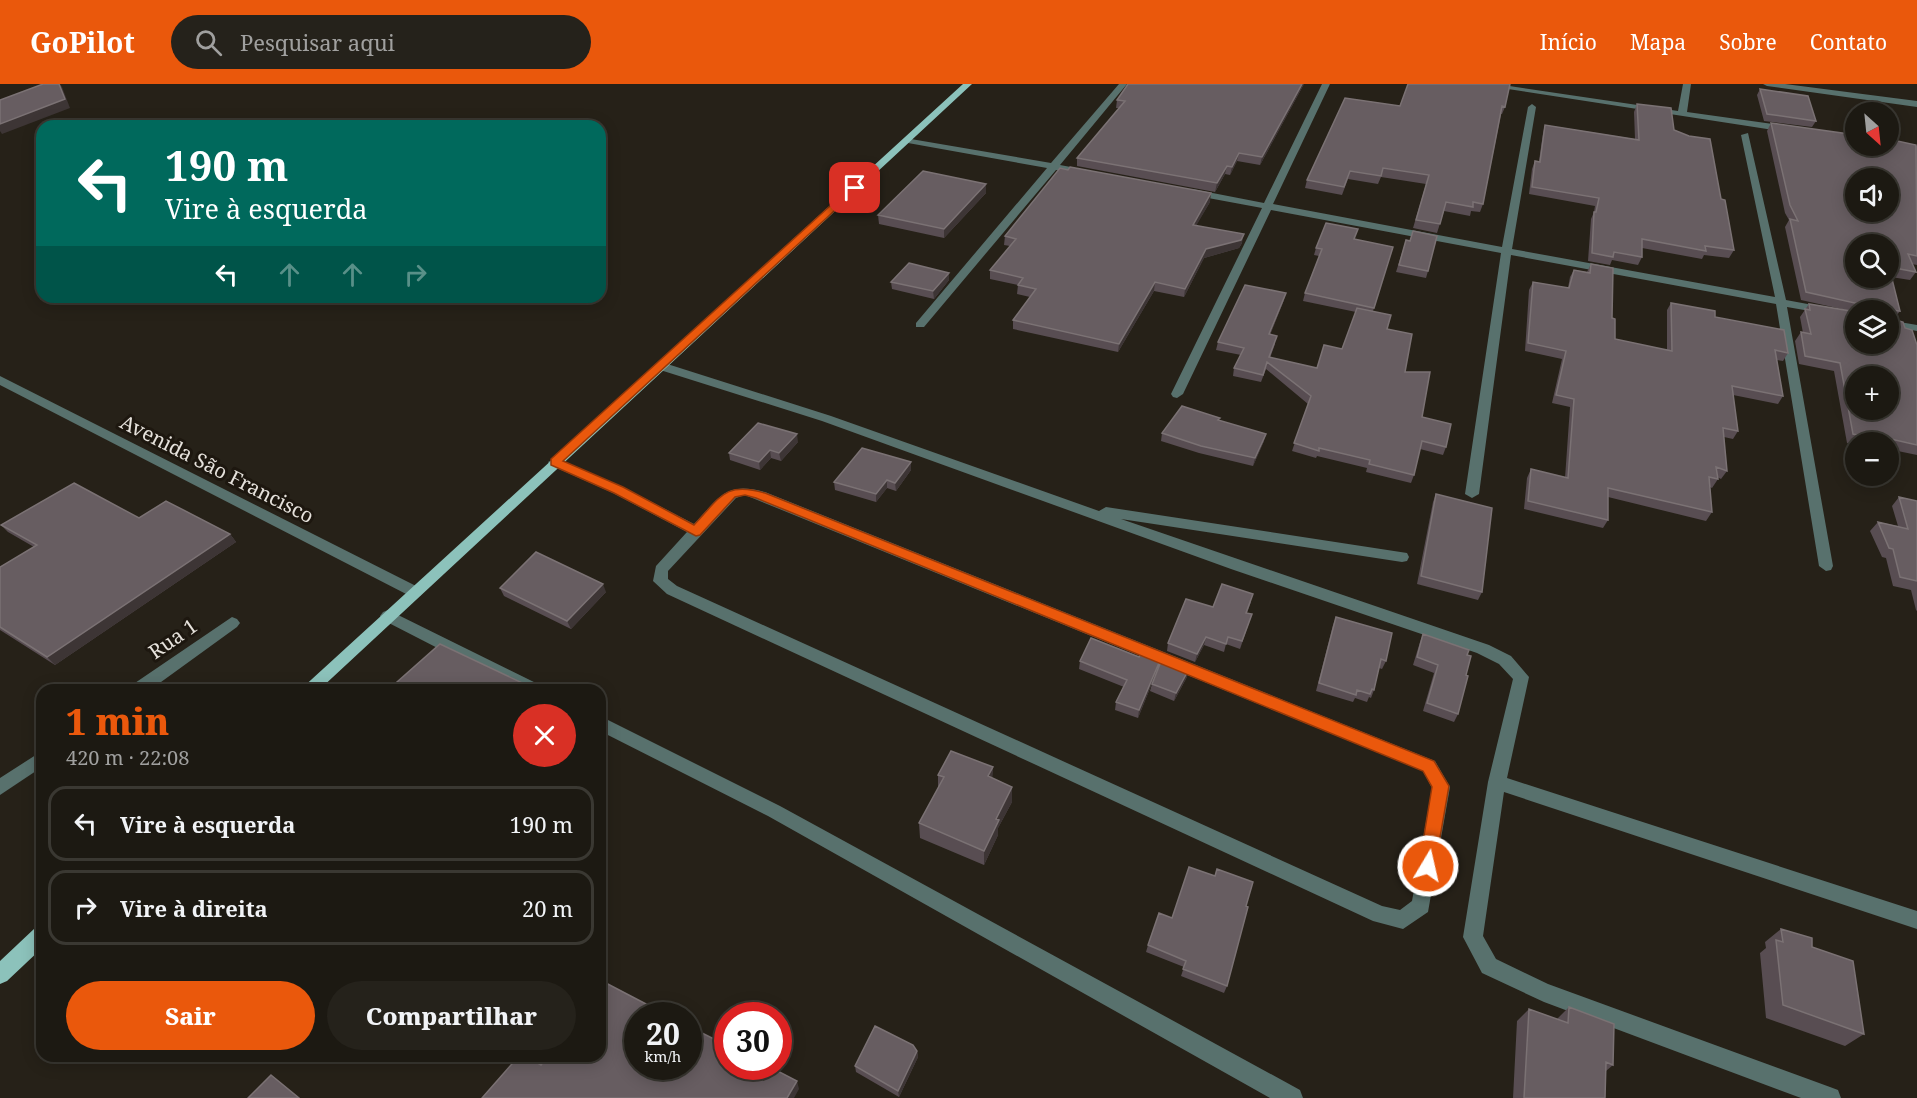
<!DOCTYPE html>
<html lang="pt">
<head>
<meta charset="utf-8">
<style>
	body { margin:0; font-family:"Noto Serif",serif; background:#25221b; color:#f1f3f6; height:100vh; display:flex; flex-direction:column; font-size:22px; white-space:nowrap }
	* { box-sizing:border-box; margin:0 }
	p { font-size:20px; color:#a0a09f }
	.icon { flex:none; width:33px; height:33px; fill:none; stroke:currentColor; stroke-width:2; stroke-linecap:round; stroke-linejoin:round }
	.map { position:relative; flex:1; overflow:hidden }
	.drawer { position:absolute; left:36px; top:600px; width:570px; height:378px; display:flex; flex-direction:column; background:#1c1912; border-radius:18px; box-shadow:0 3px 15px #0003,0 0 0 2px #3a3832 }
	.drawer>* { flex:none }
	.banner { position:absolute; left:36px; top:36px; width:570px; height:183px; border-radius:18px; box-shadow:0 3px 15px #0003,0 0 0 2px #3a3832; background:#00695c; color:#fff; overflow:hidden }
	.needle { width:39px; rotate:153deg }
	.fabs { position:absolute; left:1845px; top:18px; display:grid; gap:12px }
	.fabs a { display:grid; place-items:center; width:54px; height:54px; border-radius:50%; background:#1c1912; box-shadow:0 3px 15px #0003,0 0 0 2px #3a3832; font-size:30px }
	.speed { position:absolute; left:624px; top:918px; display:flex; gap:12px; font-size:30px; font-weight:700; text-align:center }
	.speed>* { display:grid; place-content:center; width:78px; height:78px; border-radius:50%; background:#1c1912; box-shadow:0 3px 15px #0003,0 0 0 2px #3a3832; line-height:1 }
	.speed small { font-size:15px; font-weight:400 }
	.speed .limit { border:9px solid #d22; background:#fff; color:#111 }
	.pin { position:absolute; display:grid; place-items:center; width:51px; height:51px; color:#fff; margin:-26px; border-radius:12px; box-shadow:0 3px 9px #0006 }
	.me { position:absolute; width:66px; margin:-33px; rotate:9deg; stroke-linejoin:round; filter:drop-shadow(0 0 4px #0008) }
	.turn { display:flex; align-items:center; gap:21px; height:126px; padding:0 30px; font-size:27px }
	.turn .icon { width:78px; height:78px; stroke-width:2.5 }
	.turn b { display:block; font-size:42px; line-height:51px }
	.lanes { display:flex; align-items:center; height:57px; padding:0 30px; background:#0003; justify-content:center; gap:30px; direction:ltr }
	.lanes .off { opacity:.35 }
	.round { display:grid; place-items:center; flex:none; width:63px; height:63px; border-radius:32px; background:#25221b }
	.headline { display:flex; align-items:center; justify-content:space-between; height:102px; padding:0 30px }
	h1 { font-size:36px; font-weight:800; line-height:45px; color:#ea580c }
	.action { display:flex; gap:12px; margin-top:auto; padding:12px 30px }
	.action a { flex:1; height:69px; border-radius:36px; background:#ea580c; color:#fff; font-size:24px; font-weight:800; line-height:69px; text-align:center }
	.action a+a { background:#25221b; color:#f1f3f6 }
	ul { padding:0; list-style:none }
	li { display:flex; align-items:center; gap:18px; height:75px; margin:0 12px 9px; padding:0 18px; border:3px solid #3a3832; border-radius:18px }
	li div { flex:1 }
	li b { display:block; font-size:22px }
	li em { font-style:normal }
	header { display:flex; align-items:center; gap:36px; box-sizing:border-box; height:84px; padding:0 30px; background:#ea580c; color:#fff }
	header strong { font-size:28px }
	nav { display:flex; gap:33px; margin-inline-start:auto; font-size:21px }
	.search { width:420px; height:54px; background:#25221b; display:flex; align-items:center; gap:15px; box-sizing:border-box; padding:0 21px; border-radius:33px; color:#a0a09f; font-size:22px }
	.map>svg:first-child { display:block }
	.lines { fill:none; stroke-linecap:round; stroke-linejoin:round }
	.minor { fill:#58716d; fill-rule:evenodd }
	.major { fill:#8cc2bb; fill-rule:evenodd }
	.wall { fill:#584d52; fill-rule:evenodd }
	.shaded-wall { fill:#3d3535 }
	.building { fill:#675d61; stroke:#7b7274; stroke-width:1.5; fill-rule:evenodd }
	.route { fill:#ea580c; stroke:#983908; stroke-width:1.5 }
	.labels { text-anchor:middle; stroke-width:6; stroke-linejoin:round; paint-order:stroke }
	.street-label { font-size:20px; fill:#e6e2dc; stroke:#1d170f }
</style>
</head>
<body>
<header>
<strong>GoPilot</strong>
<div class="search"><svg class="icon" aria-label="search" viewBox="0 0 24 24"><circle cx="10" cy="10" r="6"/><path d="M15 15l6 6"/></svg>Pesquisar aqui</div>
<nav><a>Início</a><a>Mapa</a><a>Sobre</a><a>Contato</a></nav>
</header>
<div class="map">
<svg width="1917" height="1014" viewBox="0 0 1917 1014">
	<rect width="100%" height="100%" fill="#262118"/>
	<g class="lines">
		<!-- minor -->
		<path class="minor" d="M1119 0H1127L1060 81 1092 87V91L1056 86 924 243H916V239L1047 84 908 59 904 56 905 54 1051 79Z
			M1322 0H1330L1273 120 1502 163 1528 23 1532 20 1536 23 1512 165 1775 213 1741 51 1748 49 1786 216 1856 229V235L1787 223 1833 482 1831 486 1826 487 1819 482 1776 220 1511 171 1479 410 1472 414 1465 410 1501 169 1271 126 1183 310 1177 314 1173 313 1171 310 1262 124 1192 111 1187 108 1192 105 1264 119Z
			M1475 0H1496L1678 27 1683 0H1691L1687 28 1787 42 1791 45 1787 48Z
			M1763 0H1785L1917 17V23L1767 2Z
			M1888 236 1917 241V247L1888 242Z
			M661 278 831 332 1099 427 1106 423 1407 469 1409 473 1407 477 1402 478 1121 435 1489 561 1511 572 1529 593 1507 694 1917 827V845L1504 708 1483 852 1496 875 1548 900 1830 1003 1838 1006 1841 1014H1801L1544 918 1482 889 1463 853 1488 698 1513 595 1499 580 1477 569 1231 485 822 337 657 285 655 282Z
			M0 292 420 504 423 508 420 512H410L0 301Z
			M555 374 623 403 694 440C720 413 725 397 765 408L1435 677 1450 703 1428 828 1403 845 1373 837 667 510 653 497 656 482 687 448 613 409 550 381 548 378ZM745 411 1423 687 1432 704 1412 817 1400 826 1382 822 677 502 668 495V487L736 414Z
			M388 526 540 601 542 606H519L383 536 380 532 383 528Z
			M232 533 237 535 240 539 237 543 150 606H130L132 601Z
			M600 632 780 722 1300 1006 1303 1014H1270L768 732 600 647Z
			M42 667V683L0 711V694Z"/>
		<!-- major -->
		<path class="major" d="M963 0H972L319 606H300Z
			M42 842V864L7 897 0 900V877L35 844Z"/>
	</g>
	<!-- wall -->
	<path class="wall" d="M1128 0H1304L1260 81 1237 77 1230 91 1225 90 1215 108 1077 82V74L1119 24H1116L1117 16Z
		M1760 5 1816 37 1812 43 1764 37 1757 11Z
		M1637 20 1674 46 1721 115 1734 166 1729 174 1704 171 1702 175 1642 164V173L1638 181 1612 176 1610 181 1588 177 1591 135 1594 128 1595 122 1529 110 1532 85 1535 77H1539L1543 49 1545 41 1635 55 1634 28Z
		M1400 22 1505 23 1502 30H1501L1483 120 1480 128 1471 127 1470 132 1444 127 1437 149 1413 144 1426 100 1381 93 1378 100 1348 95 1342 111 1305 104 1307 96Z
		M1771 39 1917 62V181L1912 180 1916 188 1910 196 1891 193 1900 227 1894 235H1892L1905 244 1917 261V371L1888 365V358H1856V361L1847 359 1834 287 1799 280 1795 257 1801 248 1803 249 1800 233 1809 220 1846 226 1801 216 1785 143 1789 136 1785 129 1767 47ZM1856 226H1888L1856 260Z
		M986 100V109L944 154 879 140 878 131Z
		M1210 118 1196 141 1242 159 1239 164 1204 174 1184 213 1154 207 1118 268 1013 245V236L1030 213 1017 210 1018 201 990 195V186L1010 162 1004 161 1005 152Z
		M1355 155 1393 163 1373 227 1387 245 1405 288 1422 333 1446 363 1443 371 1420 365 1414 391 1411 399 1366 388 1367 384 1317 372 1316 374 1292 367 1308 320 1266 285 1261 298 1233 292 1234 284 1241 271 1216 266 1218 258 1284 216 1270 251 1275 260 1270 274 1317 284 1342 265 1356 228 1303 217 1305 209 1319 172 1314 171 1316 164Z
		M1406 156 1428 187 1426 194 1396 188Z
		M1591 180 1612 234 1615 255 1667 266V226L1671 219 1715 233 1788 269 1783 277 1777 276 1783 312 1778 320 1733 311 1738 347 1733 355 1724 353 1727 387 1721 395 1717 393 1718 395 1712 404 1710 403 1712 428 1706 437 1608 413V436L1603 444 1524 425 1527 394 1531 385 1565 394 1570 323 1552 319 1562 275 1525 267 1529 206 1533 198 1568 204 1570 193 1574 186 1587 188Z
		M949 196 934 215 892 205 891 198Z
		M1219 336 1264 357 1253 382 1199 369 1161 357 1162 349Z
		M798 358 781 377 771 374 760 386 730 376 729 369Z
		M911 378V386L896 407 887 404 876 418 835 406 834 398Z
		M1436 410 1482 508 1478 516 1417 500 1433 418Z
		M1899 413 1917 417V527L1916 526 1911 506 1893 502 1886 474 1882 473 1870 447 1878 438 1898 442 1892 422Z
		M139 434 230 450 236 458 55 581 0 546V483L34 463 8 448 1 441Z
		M500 504 606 508 571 545 504 512Z
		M1251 518 1247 529 1252 530 1240 565 1226 560 1224 568 1204 561 1195 578 1167 567 1168 559 1213 523Z
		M1336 533 1386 577 1382 585 1379 584 1374 606 1371 614 1369 613 1367 618 1355 614 1353 618 1316 607 1333 541Z
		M1423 550 1467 571 1466 591 1458 630 1454 638 1423 627 1434 589 1413 581 1420 558Z
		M1139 573 1161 574 1159 582 1138 634 1115 626 1116 618 1124 603 1079 585 1080 577Z
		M1187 593 1174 617 1150 607 1152 600Z
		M993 683 992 694 1012 703V718L998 744V751L984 781 920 754 919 739 938 704V691Z
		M1246 822 1227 902 1224 909 1181 892 1184 883 1146 868 1148 861 1172 834Z
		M1781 845 1812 863 1864 950 1845 962 1766 934 1760 869 1766 864 1765 858Z
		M1569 923 1613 981 1606 987 1605 1014H1513L1517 937 1529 925 1557 935Z
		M917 967 918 973 899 1013 856 988 855 982Z"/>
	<!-- shaded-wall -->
	<path class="shaded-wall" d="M59 0H60L62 3 70 24 2 50 0 47V40Z
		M1302 0H1304L1260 81 1262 73Z
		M1239 69 1237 77 1230 91 1232 83Z
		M1227 82 1225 90 1215 108 1217 99Z
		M986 100V109L944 154V145Z
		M1211 109 1210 118 1192 149 1193 141Z
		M1244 150 1242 159 1239 164 1204 174 1184 213 1185 205 1206 165Z
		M949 189V196L934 215 933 207Z
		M1155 198 1154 207 1118 268 1119 260Z
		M1286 209 1284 216 1267 258 1269 250Z
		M797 350 798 358 781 377 779 369Z
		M1266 350 1264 357 1253 382 1255 374Z
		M770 366 771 374 760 386 759 378Z
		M911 378V386L896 407 895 399Z
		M887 396V404L876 418V410Z
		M230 450 236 458 55 581 47 573Z
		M603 500 606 508 571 545 567 537Z
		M1206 553 1204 561 1195 578 1197 570Z
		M1161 574 1159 582 1138 634 1139 626Z
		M1189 585 1187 593 1174 617 1176 609Z
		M993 683 992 698 988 692Z
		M1012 703V718L998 744V751L984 781V767L996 735Z
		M917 967 918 973 899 1013 898 1007Z
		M797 997 799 1005 794 1014H787Z"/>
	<!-- building -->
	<path class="building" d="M43 0H59L65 15 0 40V16Z
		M1128 0H1302L1262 73 1239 69 1232 83 1227 82 1217 99 1077 74 1125 17 1117 16Z
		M1408 0H1510L1505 23 1502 22 1483 120 1473 118V123L1446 118 1440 140 1416 136 1429 91 1383 84 1381 92 1350 87 1344 103 1307 96 1345 14 1400 22Z
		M1760 5 1808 12 1816 37 1767 30Z
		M1637 20 1671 24 1674 46 1689 52 1710 55 1721 115 1725 116 1734 166 1705 162 1706 167 1642 155V173L1614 168 1613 173 1592 169 1594 128H1596L1599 114 1532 103 1535 77 1540 78 1545 41 1639 56Z
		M1771 39 1856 51V62H1888V55L1916 61 1917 172 1908 170 1916 188 1889 183 1900 227 1892 226V235L1903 238 1905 244 1912 246 1917 261V361L1882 353V356L1853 350 1840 279 1805 272 1801 248 1811 250 1805 225 1810 226 1809 220 1856 228V260H1888V226H1864V221L1806 208 1790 135 1798 137 1790 121ZM1856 94H1888V128H1856ZM1856 160H1888V194H1856ZM1856 292H1888V326H1856Z
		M1070 83 1211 109 1193 141 1244 150 1241 156 1206 165 1185 205 1155 198 1119 260 1013 236 1036 205 1018 201 1023 194 990 186 1016 155 1005 152 1060 84 1068 86Z
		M923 87 986 100 944 145 878 131Z
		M1326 139 1358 145 1354 155 1393 163 1374 224 1305 209 1322 165 1316 164Z
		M1413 147 1437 152 1428 187 1399 181 1406 156 1410 157Z
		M909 179 949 189 933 207 891 198Z
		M1591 180 1613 184 1612 234 1615 235V255L1672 267 1671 219 1715 227V233L1784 246 1788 269 1775 266 1783 312 1732 302 1738 347 1723 344 1727 387 1716 383 1718 395 1709 393 1712 428 1608 404V436L1528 417 1531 385 1568 394 1574 315 1556 311 1566 267 1528 259 1533 198 1569 204 1574 186 1590 189Z
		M1245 201 1286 209 1269 250 1277 252 1269 273 1317 284 1324 261 1342 265 1357 224 1391 231 1387 245 1412 250 1405 288H1430L1422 333 1451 340 1446 363 1422 357 1414 391 1369 380 1370 376 1319 364V367L1294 359 1311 312 1267 278 1263 291 1234 284 1244 264 1218 258Z
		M1182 322 1220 334 1218 336 1266 350 1255 374 1201 362 1162 349Z
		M758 339 797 350 779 369 770 366 759 378 729 369Z
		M862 364 911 378 895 399 887 396 876 410 834 398Z
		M74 399 139 434 166 417 230 450 47 573 0 543V483L37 461 1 441Z
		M1436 410 1492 424 1482 508 1421 492Z
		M1899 413 1917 417V497L1900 493 1893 465 1889 464 1878 438 1908 445Z
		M536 468 603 500 567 537 500 504Z
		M1222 500 1253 510 1246 529 1252 530 1242 557 1228 553 1226 560 1206 553 1197 570 1168 559 1186 515 1213 523Z
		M1336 533 1392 549 1386 577 1381 575 1374 606 1372 605 1370 610 1357 606 1356 611 1319 599Z
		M1423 550 1469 566 1467 571 1471 572 1466 591 1468 592 1458 630 1427 619 1438 581 1417 573Z
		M1091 554 1139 573 1142 567 1161 574 1139 626 1116 618 1127 596 1080 577Z
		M440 560 535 605 388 606Z
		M1162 575 1189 585 1176 609 1152 600Z
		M951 667 993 683 988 692 1012 703 996 735 999 736 984 767 919 739 944 693 938 691Z
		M1189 783 1215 792 1217 785 1253 798 1246 822 1248 823 1227 902 1183 885 1186 877 1148 861 1159 829 1172 834Z
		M1781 845 1812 854V863L1853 877 1864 950 1783 921 1776 856 1783 858Z
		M602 897 669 932H638V982H688V942L728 962V982H768L797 997 787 1014H482L519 972H526L541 981 548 972H600V900Z
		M1569 923 1614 940 1613 981 1606 978 1605 1014H1524L1529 925 1568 939Z
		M875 942 913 961 917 967 898 1007 855 982Z
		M271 991 299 1014H248Z"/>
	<!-- route -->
	<path class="route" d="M852 102 859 104 563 377 623 403 694 441C720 414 724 397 765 409L1434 677 1449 702 1434 788 1428 790 1422 788 1419 782 1432 703 1423 687 756 414 745 411 735 413 700 451 696 452 614 409 551 381V375Z"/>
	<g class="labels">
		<!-- street labels -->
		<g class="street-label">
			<text transform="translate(217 385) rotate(27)" y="7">Avenida São Francisco</text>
			<text transform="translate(173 555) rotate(-35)" y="7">Rua 1</text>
		</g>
	</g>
</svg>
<div class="fabs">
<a><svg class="needle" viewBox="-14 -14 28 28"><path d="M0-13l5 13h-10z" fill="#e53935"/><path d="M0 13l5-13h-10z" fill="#a0a09f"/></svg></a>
<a><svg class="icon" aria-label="sound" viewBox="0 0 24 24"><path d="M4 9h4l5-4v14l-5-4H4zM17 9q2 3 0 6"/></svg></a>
<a><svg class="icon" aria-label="search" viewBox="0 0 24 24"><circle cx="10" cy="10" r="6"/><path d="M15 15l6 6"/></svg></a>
<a><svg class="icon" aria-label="layers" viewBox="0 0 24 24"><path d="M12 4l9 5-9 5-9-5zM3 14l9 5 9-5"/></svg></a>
<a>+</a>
<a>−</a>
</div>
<div class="speed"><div>20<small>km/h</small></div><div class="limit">30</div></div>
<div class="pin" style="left:855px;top:104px;background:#d93025"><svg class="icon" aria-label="arrive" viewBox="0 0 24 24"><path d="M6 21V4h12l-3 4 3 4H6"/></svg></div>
<svg class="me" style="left:1428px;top:782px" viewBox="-20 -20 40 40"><circle r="17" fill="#ea580c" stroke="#fff" stroke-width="3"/><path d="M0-11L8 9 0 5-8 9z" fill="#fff"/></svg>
<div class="banner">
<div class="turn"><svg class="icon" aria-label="left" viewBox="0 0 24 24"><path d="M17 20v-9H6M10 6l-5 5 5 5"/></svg><div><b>190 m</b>Vire à esquerda</div></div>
<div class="lanes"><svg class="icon" aria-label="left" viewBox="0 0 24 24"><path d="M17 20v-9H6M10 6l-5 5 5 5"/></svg><svg class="icon off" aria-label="ahead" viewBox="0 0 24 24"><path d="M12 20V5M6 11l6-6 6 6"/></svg><svg class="icon off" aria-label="ahead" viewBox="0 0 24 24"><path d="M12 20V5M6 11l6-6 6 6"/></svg><svg class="icon off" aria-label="right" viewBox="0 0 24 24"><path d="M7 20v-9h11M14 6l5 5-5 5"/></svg></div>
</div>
<section class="drawer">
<div class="headline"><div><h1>1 min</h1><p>420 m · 22:08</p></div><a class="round" style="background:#d93025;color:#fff"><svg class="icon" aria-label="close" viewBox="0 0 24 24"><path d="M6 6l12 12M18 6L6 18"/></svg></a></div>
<ul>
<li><svg class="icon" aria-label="left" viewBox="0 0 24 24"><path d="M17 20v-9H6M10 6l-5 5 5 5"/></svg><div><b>Vire à esquerda</b></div><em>190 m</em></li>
<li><svg class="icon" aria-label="right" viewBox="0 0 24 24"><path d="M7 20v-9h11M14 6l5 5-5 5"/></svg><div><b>Vire à direita</b></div><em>20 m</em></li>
</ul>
<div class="action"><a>Sair</a><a>Compartilhar</a></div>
</section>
</div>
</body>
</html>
